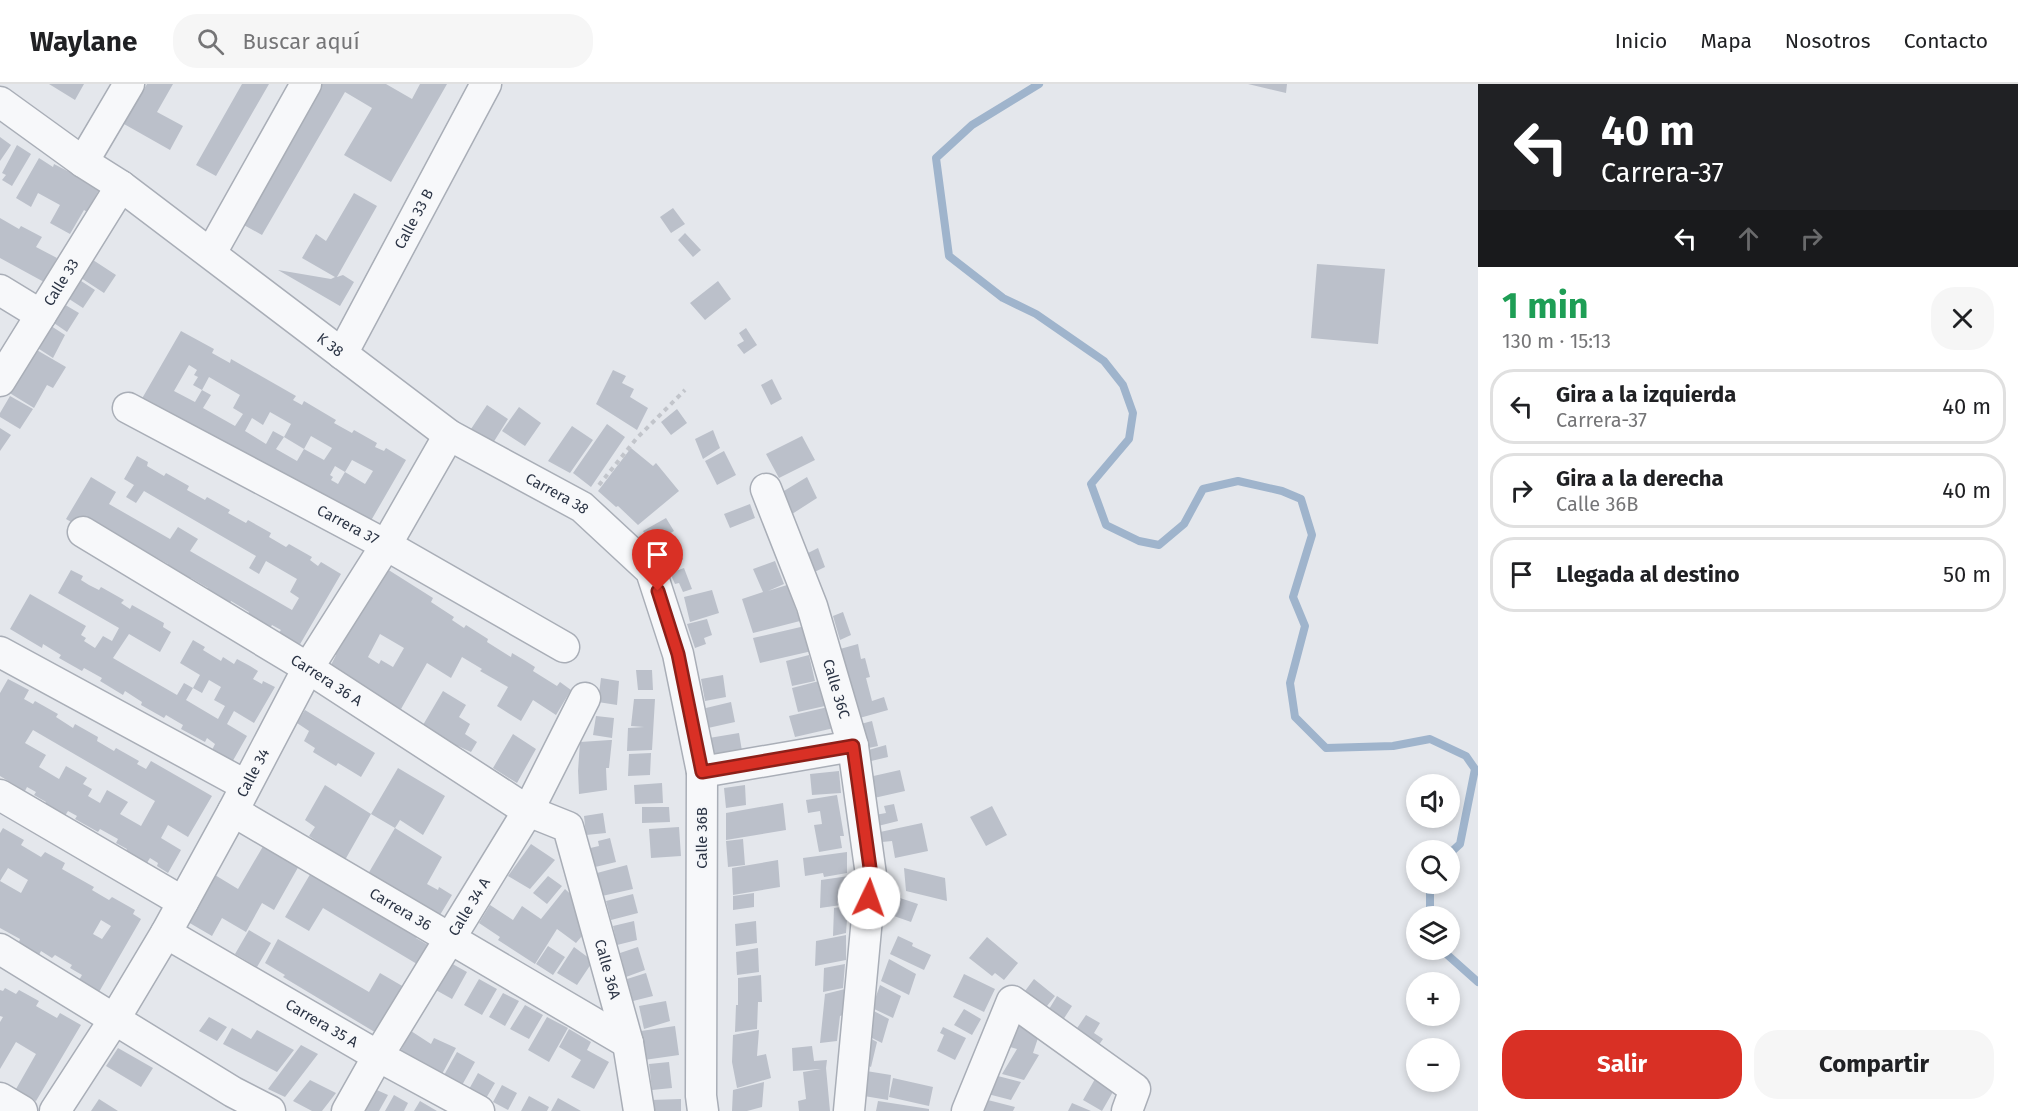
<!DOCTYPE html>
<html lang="es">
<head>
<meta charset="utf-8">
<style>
	body { margin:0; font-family:"Fira Sans",sans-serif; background:#f6f6f6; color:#202124; height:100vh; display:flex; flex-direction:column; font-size:22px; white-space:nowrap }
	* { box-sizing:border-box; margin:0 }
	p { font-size:20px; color:#757577 }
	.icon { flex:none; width:33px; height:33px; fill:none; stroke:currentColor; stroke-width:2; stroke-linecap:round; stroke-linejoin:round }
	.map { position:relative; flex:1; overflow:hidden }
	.details { display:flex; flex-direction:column; background:#fff; width:540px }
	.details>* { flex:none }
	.top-card { background:#202124; color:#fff; overflow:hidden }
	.controls { position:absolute; left:1406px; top:690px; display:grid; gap:12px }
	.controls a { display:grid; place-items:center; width:54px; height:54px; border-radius:50%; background:#fff; box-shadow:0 3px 9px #0003; font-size:30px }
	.pin { position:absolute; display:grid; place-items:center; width:51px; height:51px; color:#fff; margin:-62px -26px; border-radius:50% 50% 50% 0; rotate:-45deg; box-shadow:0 0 6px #0007 }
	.pin .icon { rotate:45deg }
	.me { position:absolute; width:66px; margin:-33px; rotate:3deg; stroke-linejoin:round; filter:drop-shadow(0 0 4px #0008) }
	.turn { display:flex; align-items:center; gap:21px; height:126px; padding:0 24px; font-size:27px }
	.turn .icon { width:78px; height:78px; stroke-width:2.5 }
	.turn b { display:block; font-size:42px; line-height:51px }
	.lanes { display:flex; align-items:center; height:57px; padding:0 24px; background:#0003; justify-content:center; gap:30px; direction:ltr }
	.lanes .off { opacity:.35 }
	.round { display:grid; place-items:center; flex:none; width:63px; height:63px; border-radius:24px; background:#f6f6f6 }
	.overview { display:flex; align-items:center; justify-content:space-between; height:102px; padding:0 24px }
	h1 { font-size:36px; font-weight:700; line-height:45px; color:#1e9e55 }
	.cta { display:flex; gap:12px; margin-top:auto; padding:12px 24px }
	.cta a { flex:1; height:69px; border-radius:24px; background:#d93025; color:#fff; font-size:24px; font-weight:700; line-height:69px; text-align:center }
	.cta a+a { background:#f6f6f6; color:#202124 }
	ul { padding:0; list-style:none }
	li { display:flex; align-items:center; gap:18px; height:75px; margin:0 12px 9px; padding:0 12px; border:3px solid #e0e0e0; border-radius:24px }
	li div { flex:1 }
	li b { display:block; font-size:22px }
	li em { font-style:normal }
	header { display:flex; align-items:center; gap:36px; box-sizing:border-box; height:84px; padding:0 30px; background:#fff; border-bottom:2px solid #e0e0e0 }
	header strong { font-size:28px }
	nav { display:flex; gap:33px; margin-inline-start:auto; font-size:21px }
	.search { width:420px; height:54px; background:#f6f6f6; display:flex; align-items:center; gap:15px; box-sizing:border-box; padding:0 21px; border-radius:24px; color:#757577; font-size:22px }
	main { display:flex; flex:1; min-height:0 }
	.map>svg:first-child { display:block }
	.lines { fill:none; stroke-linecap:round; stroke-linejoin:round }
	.stream { stroke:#9fb4cc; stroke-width:8 }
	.building { fill:#bbc0ca; fill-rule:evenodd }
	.minor-casing { stroke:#a9aeb7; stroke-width:33 }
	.path { stroke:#c2c5cb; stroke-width:4; stroke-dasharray:4.5 4.5; stroke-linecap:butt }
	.minor { stroke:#f7f8fa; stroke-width:30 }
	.route-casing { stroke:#8d1f18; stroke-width:15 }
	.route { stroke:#d93025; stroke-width:10 }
	.labels { text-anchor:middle; stroke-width:4.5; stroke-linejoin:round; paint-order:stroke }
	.street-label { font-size:15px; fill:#2b3445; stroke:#f4f6f9 }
</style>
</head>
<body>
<header>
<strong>Waylane</strong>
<div class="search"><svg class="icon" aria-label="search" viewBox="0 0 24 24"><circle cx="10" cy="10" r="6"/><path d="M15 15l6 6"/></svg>Buscar aquí</div>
<nav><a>Inicio</a><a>Mapa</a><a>Nosotros</a><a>Contacto</a></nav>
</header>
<main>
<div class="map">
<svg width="1478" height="1027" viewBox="0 0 1478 1027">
	<rect width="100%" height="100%" fill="#e4e7ec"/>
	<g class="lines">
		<!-- stream -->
		<path class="stream" d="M1039 0 972 41 936 74 949 172 1003 214 1036 230 1104 277 1123 301 1133 329 1129 355 1091 400 1106 441 1139 457 1159 461 1184 440 1203 405 1238 397 1282 407 1301 415 1312 451 1293 513 1305 542 1290 599 1295 633 1326 664 1393 662 1430 655 1466 672 1475 685 1460 760 1449 770
			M1430 800V832
			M1442 866 1478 898"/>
	</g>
	<!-- building -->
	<path class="building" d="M49 0H84L75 16Z
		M147 0H173L157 28 183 42 170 66 124 40Z
		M242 0H269L216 92 196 81Z
		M322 0H386L412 15 420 0H447L391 98 344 71 372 24 345 8 262 151 242 140Z
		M1248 0H1287L1286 9Z
		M0 53 11 61 0 77Z
		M17 61 31 70 12 102 2 96 6 91 2 89Z
		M39 74 53 83 54 80 100 104 87 128 84 126 70 150 50 139 60 121 38 109 31 123 16 114Z
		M354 109 377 122 337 193 343 191 354 198 340 222 278 186 331 195 335 193 302 174 316 150 326 157Z
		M673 124 685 140 671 149 660 133Z
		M0 134 19 145 21 142 42 153 36 163 57 174 44 198 0 174Z
		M685 149 701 166 693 173 678 156Z
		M93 176 116 191 104 209 81 194Z
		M1317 180 1385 185 1378 260 1311 254Z
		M78 195 95 206 83 224 66 213Z
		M718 197 731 215 705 236 690 219Z
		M62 219 79 229 67 248 51 237Z
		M48 240 65 251 53 274 36 263Z
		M746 244 757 261 744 270 737 261 744 257 739 249Z
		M181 247 214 265 212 269 230 279 231 275 296 312 293 316 302 321 304 317 336 336 334 339 352 349 354 346 377 359 375 363 384 367 386 364 406 376 365 447 140 318ZM189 281 197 286 194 291 198 293 193 301 202 306 209 293 240 311 233 324 243 330 235 342 203 324 211 311 202 306 195 318 174 307ZM270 328 291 340 284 353 304 365 311 352 332 364 324 376 304 365 297 377 276 365 284 353 273 347 266 360 245 347 252 334 263 341ZM352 376 373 387 365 400 345 388 338 400 331 396 333 393 330 391 335 382 345 388Z
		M35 265 66 283 53 304 47 301 34 324 8 308Z
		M613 286 626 292 622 299 634 305 630 313 648 324 637 346 596 320Z
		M772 295 782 315 771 321 761 301Z
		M10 312 33 325 20 345 0 333V329Z
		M487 321 508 335 493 359 471 345Z
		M519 323 541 339 525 362 502 347Z
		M677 325 687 339 671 351 661 338Z
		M607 340 625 353 591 403 573 389Z
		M572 342 593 356 570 389 548 377Z
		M0 344 11 351 0 367Z
		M713 346 720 364 703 375 695 355Z
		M802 352 815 376 779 394 766 370Z
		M631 364 653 382 656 379 679 407 638 441 618 422 616 423 598 407Z
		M724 367 736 391 717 401 705 377Z
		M137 372 148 378 147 382 164 392 166 389 189 402 187 406 205 416 207 413 230 426 228 429 246 439 248 436 271 449 269 453 286 463 289 460 312 473 310 476 318 482 321 478 341 490 299 562 278 550 281 546 272 541 270 544 247 531 249 528 231 517 229 521 206 507 208 504 191 494 189 497 165 484 168 480 150 470 148 474 125 460 127 457 109 447 92 450 66 435 91 393 116 408 109 420 170 455 178 443 198 455 190 467 292 526 299 514 290 508 297 495 266 477 259 490 249 484 256 472 144 407 136 419 126 413 134 401 124 395Z
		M807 393 817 414 789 432 779 410Z
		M750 420 755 434 730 444 724 430Z
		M666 434 674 447 651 460 643 447Z
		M673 458 683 475 669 487 658 470Z
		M818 464 825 483 806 492 800 473Z
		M775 477 784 500 768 507 787 501 800 537 753 549 742 515 763 508 753 485Z
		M684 484 692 505 683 508 679 499 675 500 670 489Z
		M387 485 433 514 431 518 454 533 452 536 464 544 466 541 488 555 487 558 511 573 512 569 524 576 535 583 533 587 557 602 560 598 571 606 556 631 533 616 521 637 497 622 508 603 480 587 482 585 462 573 451 594 427 579 401 625 330 583 336 571 333 570 354 534 357 535ZM380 550 404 564 393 583 381 576 379 580 368 573Z
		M71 486 83 492 81 496 89 501 99 506 101 503 124 516 121 519 130 525 132 521 164 539 163 543 171 548 160 568 129 550 113 574 125 581 177 611 184 599 193 604 200 591 180 579 193 556 205 563 203 566 221 577 223 573 234 580 237 575 250 582 258 587 253 595 262 600 263 597 275 603 254 639 234 627 227 640 247 652 231 680 211 668 215 660 207 654 205 658 181 645 183 641 166 631 164 634 141 621 142 618 125 607 123 611 100 597 102 594 84 584 82 587 59 574 61 571 43 560 42 564 10 545 30 510 86 542 81 551 86 554 84 557 95 564 103 552 112 557 119 544 58 509ZM209 596 221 603 214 616 225 622 218 635 186 616 193 604 202 609Z
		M712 506 719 529 690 538 684 513Z
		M843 528 851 551 840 556 833 532Z
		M707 535 712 551 704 554 706 560 695 564 687 540Z
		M805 542 812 567 760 579 753 554Z
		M858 560 861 575 865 574 870 593 866 594 872 617 884 613 888 626 856 635 840 565Z
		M809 571 815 597 792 602 786 577Z
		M636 586H652L653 606H638Z
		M723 591 726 613 705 617 701 595Z
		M601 594 619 597 617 621 598 618Z
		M8 595 29 606 24 615 33 620 35 617 58 630 56 633 73 644 75 640 98 653 97 657 114 667 116 664 139 677 137 680 146 685 151 677 212 712 188 753 168 741 161 754 181 766 168 789 157 782 158 779 150 774 145 782 124 770 127 765 116 759 118 755 100 745 98 748 75 735 77 732 68 727 63 735 41 727 46 718 34 711 36 708 27 703 25 707 0 692V609ZM33 646 155 717 141 742 120 730 128 718 107 706 100 719 88 712 92 705 83 700 87 694 66 682 59 695 39 683 46 671 25 659Z
		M819 597 825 622 798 628 792 604Z
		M443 607 466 621 459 633 470 640 465 650 477 658 471 668 458 662 456 666 445 659 446 655 423 641Z
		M634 615H655L652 666 627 667 628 644 644 643 631 642Z
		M731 618 735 638 708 644 706 624Z
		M828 623 834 644 795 653 789 632Z
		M305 626 375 669 361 693 338 679 336 682 313 668 315 664 304 657 309 647 297 639Z
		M596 632 614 634 612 654 593 651Z
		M872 637 878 662 864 665 857 641Z
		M739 649 742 667 712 672 709 654Z
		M513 650 536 665 517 699 493 684Z
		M610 656H612L609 684H606L607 706 579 710 578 687 580 658Z
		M886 661 888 673 867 678 865 667Z
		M651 669 650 691 628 692 629 670Z
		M398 684 445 712 423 751 400 736 395 744 442 773 427 800 438 806 439 803 452 811 440 831 428 823 426 826 368 790 395 744 371 730 345 776 309 752 315 743 305 736 325 701 371 730Z
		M900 686 905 707 874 714 869 693Z
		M839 687 841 709 812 711 810 690Z
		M662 699 663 719 635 720 634 701Z
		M745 701 746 721 726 724 724 704Z
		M837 711 844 752H840L842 764 819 768 814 741 822 740 820 727 808 729 806 716Z
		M783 719 786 746 726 756V729Z
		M894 720 898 737 878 742 875 731 886 729 884 722Z
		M992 722 1007 751 986 762 970 733Z
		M642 723H669L670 738 642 739Z
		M603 729 606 749 586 751 584 732Z
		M922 739 928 767 895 774 892 757 882 758 880 748Z
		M679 743 681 772 651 774 649 745Z
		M3 744 24 756 21 761 41 773 45 768 65 779 62 785 94 803 92 806 109 816 112 813 135 826 133 830 141 835 99 908 79 896 82 891 70 884 72 881 55 871 52 874 41 867 38 873 18 861 20 855 0 844V749ZM8 784 28 796 21 809 0 797ZM101 836 111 842 102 855 93 850Z
		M610 754 616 778 591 784 586 765 599 762 598 757Z
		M743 755 745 781 728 783 726 757Z
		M265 759 300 780 274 826 262 819 246 848 222 834 212 852 188 838 215 791 238 805Z
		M531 760 555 776 530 805 508 792Z
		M847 768V789L824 793 823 789 805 792 803 774Z
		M778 776 780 803 733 811 732 784Z
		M627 781 633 805 602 812 597 789Z
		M904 784 945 794 947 817 906 807Z
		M312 787 418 850 416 854 428 861 417 880 323 824 309 847 285 833Z
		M548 792 562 802 547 820 533 809Z
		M849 792 848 820 820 824 821 796Z
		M565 805 577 816 588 845 576 859 557 845 535 880 498 856 500 853 479 839 490 821 513 836 522 822 541 835Z
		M754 809V823L733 826V812Z
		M633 810 638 829 611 836 606 817Z
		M897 813 918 820 911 838 891 831Z
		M848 822 846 849 833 852 834 824Z
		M634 837 637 856 617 861 613 842Z
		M756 837 757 859 736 862 735 840Z
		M249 846 271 859 257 883 235 870Z
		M846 851V876L815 882 816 857Z
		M898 852 913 859 912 862 931 871 924 886 890 870Z
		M987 853 1018 879 1004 896 995 889 992 892 969 874Z
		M278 855 369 908 380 889 404 903 378 950 283 893 285 891 265 879Z
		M548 862 565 873 553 891 536 880Z
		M574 863 593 877 577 901 557 889Z
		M638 863 645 886 626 893 620 869Z
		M758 864 759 888 737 891 736 868Z
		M889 875 916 890 909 911 881 897Z
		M449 878 467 888 452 915 434 905Z
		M845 880 843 904 823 908 824 884Z
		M646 889 653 912 633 917 627 895Z
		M964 890 995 905 984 928 953 913Z
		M761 891 762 918H758L757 945 735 948 736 921H738V894Z
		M479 895 497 905 482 931 464 921Z
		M1034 895 1055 912 1043 927 1022 911Z
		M880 901 901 912 893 934 872 924Z
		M5 904 16 910 19 906 39 917 36 922 57 934 60 929 81 941 36 1017 16 1005 36 970 16 958 0 985V938L3 933 0 932V906L3 907Z
		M845 905 843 931 840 932 837 957 820 959 825 910Z
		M503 909 519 917 505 942 489 933Z
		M1057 912 1072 922 1061 939 1046 930Z
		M666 917 670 937 644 945 639 922Z
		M525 921 543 931 529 955 510 945Z
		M964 925 981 935 972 951 954 941Z
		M872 926 889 935 882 959 864 950Z
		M1086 931 1100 939 1094 949 1103 955 1096 965 1073 950Z
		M209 933 227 943 217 957 199 947Z
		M547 933 568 944 549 978 528 966Z
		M1019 939 1039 951 1033 969 1039 971 1024 996 1002 990 1017 965 1010 963Z
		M675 942 679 971 644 976 641 947Z
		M943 943 966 954 955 976 937 967 944 951 940 949Z
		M232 944 251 955 257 946 294 966 277 988 223 960Z
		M569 945 591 958 587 966 609 978 594 1005 571 993 581 976 559 963Z
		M759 946 757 972 766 970 771 994 737 1004 732 978 733 951Z
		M411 947 431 960 434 954 456 964 442 990 400 968Z
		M864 951 877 958 871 983 858 977Z
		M301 961 318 970 285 1013 268 1005Z
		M812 962 814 977 827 976 826 984 830 1027H799L798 1017 806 1015 803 988 821 985 793 987 792 964Z
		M118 964 153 984 141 1003 106 982Z
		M457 968 475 978 461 1003 443 993Z
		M669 978 672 1004 652 1006 649 980Z
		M860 986 891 991 888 1016 858 1011Z
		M478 989 495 999 485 1016 468 1007Z
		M994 991 1021 998 1011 1016 984 1009Z
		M893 994 933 1003 929 1022 889 1013Z
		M1095 995 1114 1006 1102 1027 1083 1016Z
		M310 996 336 1009 322 1027H312L293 1017Z
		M764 998 762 1023 747 1027H732L733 1006Z
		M502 1001 517 1009 508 1026 493 1018Z
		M370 1003 388 1011 379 1027H355Z
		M394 1011 408 1019 404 1027H385Z
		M529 1012 549 1023 547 1027H521Z
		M558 1014 581 1027H551Z
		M99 1015 118 1027H91Z
		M681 1015V1027H650V1016Z
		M984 1015 1015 1023 1013 1027H978Z
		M420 1017 437 1027H414Z
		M878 1017 929 1025V1027H876Z
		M1072 1019 1091 1027H1068Z"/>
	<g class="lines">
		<defs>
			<g id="minor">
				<path id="s1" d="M0 18 83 78 121 102 449 351 582 423 651 487 678 570 702 688 701 1012 703 1027"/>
				<path d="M83 78 129 0"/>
				<path d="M211 169 306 0"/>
				<path d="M0 206 41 231"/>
				<path id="s2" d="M342 270 486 0"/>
				<path id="s3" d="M0 297 121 102"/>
				<path id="s4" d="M128 324 386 461 564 563"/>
				<path id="s5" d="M766 405 812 522 853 662 871 791 849 1027"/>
				<path id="s6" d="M83 448 308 584 528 727 568 743 628 959 639 1027"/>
				<path d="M0 568 245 701"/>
				<path d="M702 688 853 662"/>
				<path d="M0 711 183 818"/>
				<path id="s7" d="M233 727 628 959"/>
				<path id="s8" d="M166 849 378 972 479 1027"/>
				<path d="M0 865 233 1008 270 1027"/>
				<path d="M0 1014 22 1027"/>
				<path id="s9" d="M55 1027 114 936 166 849 233 727 308 584 386 461 449 351"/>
				<path id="s10" d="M347 1027 378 972 528 727 585 614"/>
				<path d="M967 1027 1012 917 1135 1005 1127 1027"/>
			</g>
		</defs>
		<!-- minor casing -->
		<use href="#minor" class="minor-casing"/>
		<!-- path -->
		<path class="path" d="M599 401 636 355 685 306"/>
		<!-- minor -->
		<use href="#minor" class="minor"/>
	</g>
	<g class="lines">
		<defs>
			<path id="route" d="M658 507 678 570 702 688 853 662 871 791 869 814"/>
		</defs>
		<!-- route casing -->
		<use href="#route" class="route-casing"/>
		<!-- route -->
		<use href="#route" class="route"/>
	</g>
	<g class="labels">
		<!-- street labels -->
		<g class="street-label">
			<text dy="5" stroke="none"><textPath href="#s2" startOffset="153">Calle 33 B</textPath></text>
			<text dy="5" stroke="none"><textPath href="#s3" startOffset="116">Calle 33</textPath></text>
			<text dy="5" stroke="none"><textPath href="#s1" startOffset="410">K 38</textPath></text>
			<text dy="5" stroke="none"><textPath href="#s1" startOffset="682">Carrera 38</textPath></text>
			<text dy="5" stroke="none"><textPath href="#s4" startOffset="249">Carrera 37</textPath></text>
			<text dy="5" stroke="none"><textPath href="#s6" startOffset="285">Carrera 36 A</textPath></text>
			<text dy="5" stroke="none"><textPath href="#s5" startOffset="212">Calle 36C</textPath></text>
			<text dy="5" stroke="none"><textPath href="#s9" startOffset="392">Calle 34</textPath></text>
			<text transform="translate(702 754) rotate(-90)" y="5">Calle 36B</text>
			<text dy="5" stroke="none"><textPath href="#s10" startOffset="238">Calle 34 A</textPath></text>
			<text dy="5" stroke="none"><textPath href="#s7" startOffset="194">Carrera 36</textPath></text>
			<text dy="5" stroke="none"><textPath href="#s6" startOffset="716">Calle 36A</textPath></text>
			<text dy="5" stroke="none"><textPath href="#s8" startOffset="180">Carrera 35 A</textPath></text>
		</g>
	</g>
</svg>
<div class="controls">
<a><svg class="icon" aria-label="sound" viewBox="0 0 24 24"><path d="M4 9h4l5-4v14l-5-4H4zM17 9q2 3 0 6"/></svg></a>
<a><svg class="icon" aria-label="search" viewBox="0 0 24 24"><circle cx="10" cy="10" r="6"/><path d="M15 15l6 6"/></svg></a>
<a><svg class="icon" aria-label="layers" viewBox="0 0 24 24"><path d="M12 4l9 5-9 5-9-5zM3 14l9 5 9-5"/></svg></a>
<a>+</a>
<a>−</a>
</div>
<div class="pin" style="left:658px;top:507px;background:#d93025"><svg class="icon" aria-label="arrive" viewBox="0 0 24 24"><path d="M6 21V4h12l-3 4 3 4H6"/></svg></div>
<svg class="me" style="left:869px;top:814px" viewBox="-20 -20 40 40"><circle r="19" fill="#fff"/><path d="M0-13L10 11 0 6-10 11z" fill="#d93025"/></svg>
</div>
<section class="details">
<div class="top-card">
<div class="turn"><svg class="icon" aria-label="left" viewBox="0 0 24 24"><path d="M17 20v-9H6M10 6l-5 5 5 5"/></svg><div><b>40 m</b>Carrera-37</div></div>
<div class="lanes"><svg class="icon" aria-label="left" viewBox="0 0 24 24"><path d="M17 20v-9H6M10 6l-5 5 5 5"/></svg><svg class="icon off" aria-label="ahead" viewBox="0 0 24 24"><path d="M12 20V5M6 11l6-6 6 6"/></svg><svg class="icon off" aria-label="right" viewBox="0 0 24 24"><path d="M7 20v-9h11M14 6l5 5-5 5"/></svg></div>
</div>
<div class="overview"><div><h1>1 min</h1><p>130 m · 15:13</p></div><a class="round"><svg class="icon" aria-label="close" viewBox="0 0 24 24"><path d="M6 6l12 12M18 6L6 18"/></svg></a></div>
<ul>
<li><svg class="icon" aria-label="left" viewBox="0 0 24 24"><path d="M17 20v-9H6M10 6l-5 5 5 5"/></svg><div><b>Gira a la izquierda</b><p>Carrera-37</p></div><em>40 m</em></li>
<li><svg class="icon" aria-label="right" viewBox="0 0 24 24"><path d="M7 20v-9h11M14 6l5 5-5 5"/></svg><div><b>Gira a la derecha</b><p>Calle 36B</p></div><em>40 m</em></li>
<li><svg class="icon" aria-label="arrive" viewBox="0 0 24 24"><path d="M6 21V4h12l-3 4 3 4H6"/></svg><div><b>Llegada al destino</b></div><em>50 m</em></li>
</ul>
<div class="cta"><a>Salir</a><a>Compartir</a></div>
</section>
</main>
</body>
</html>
